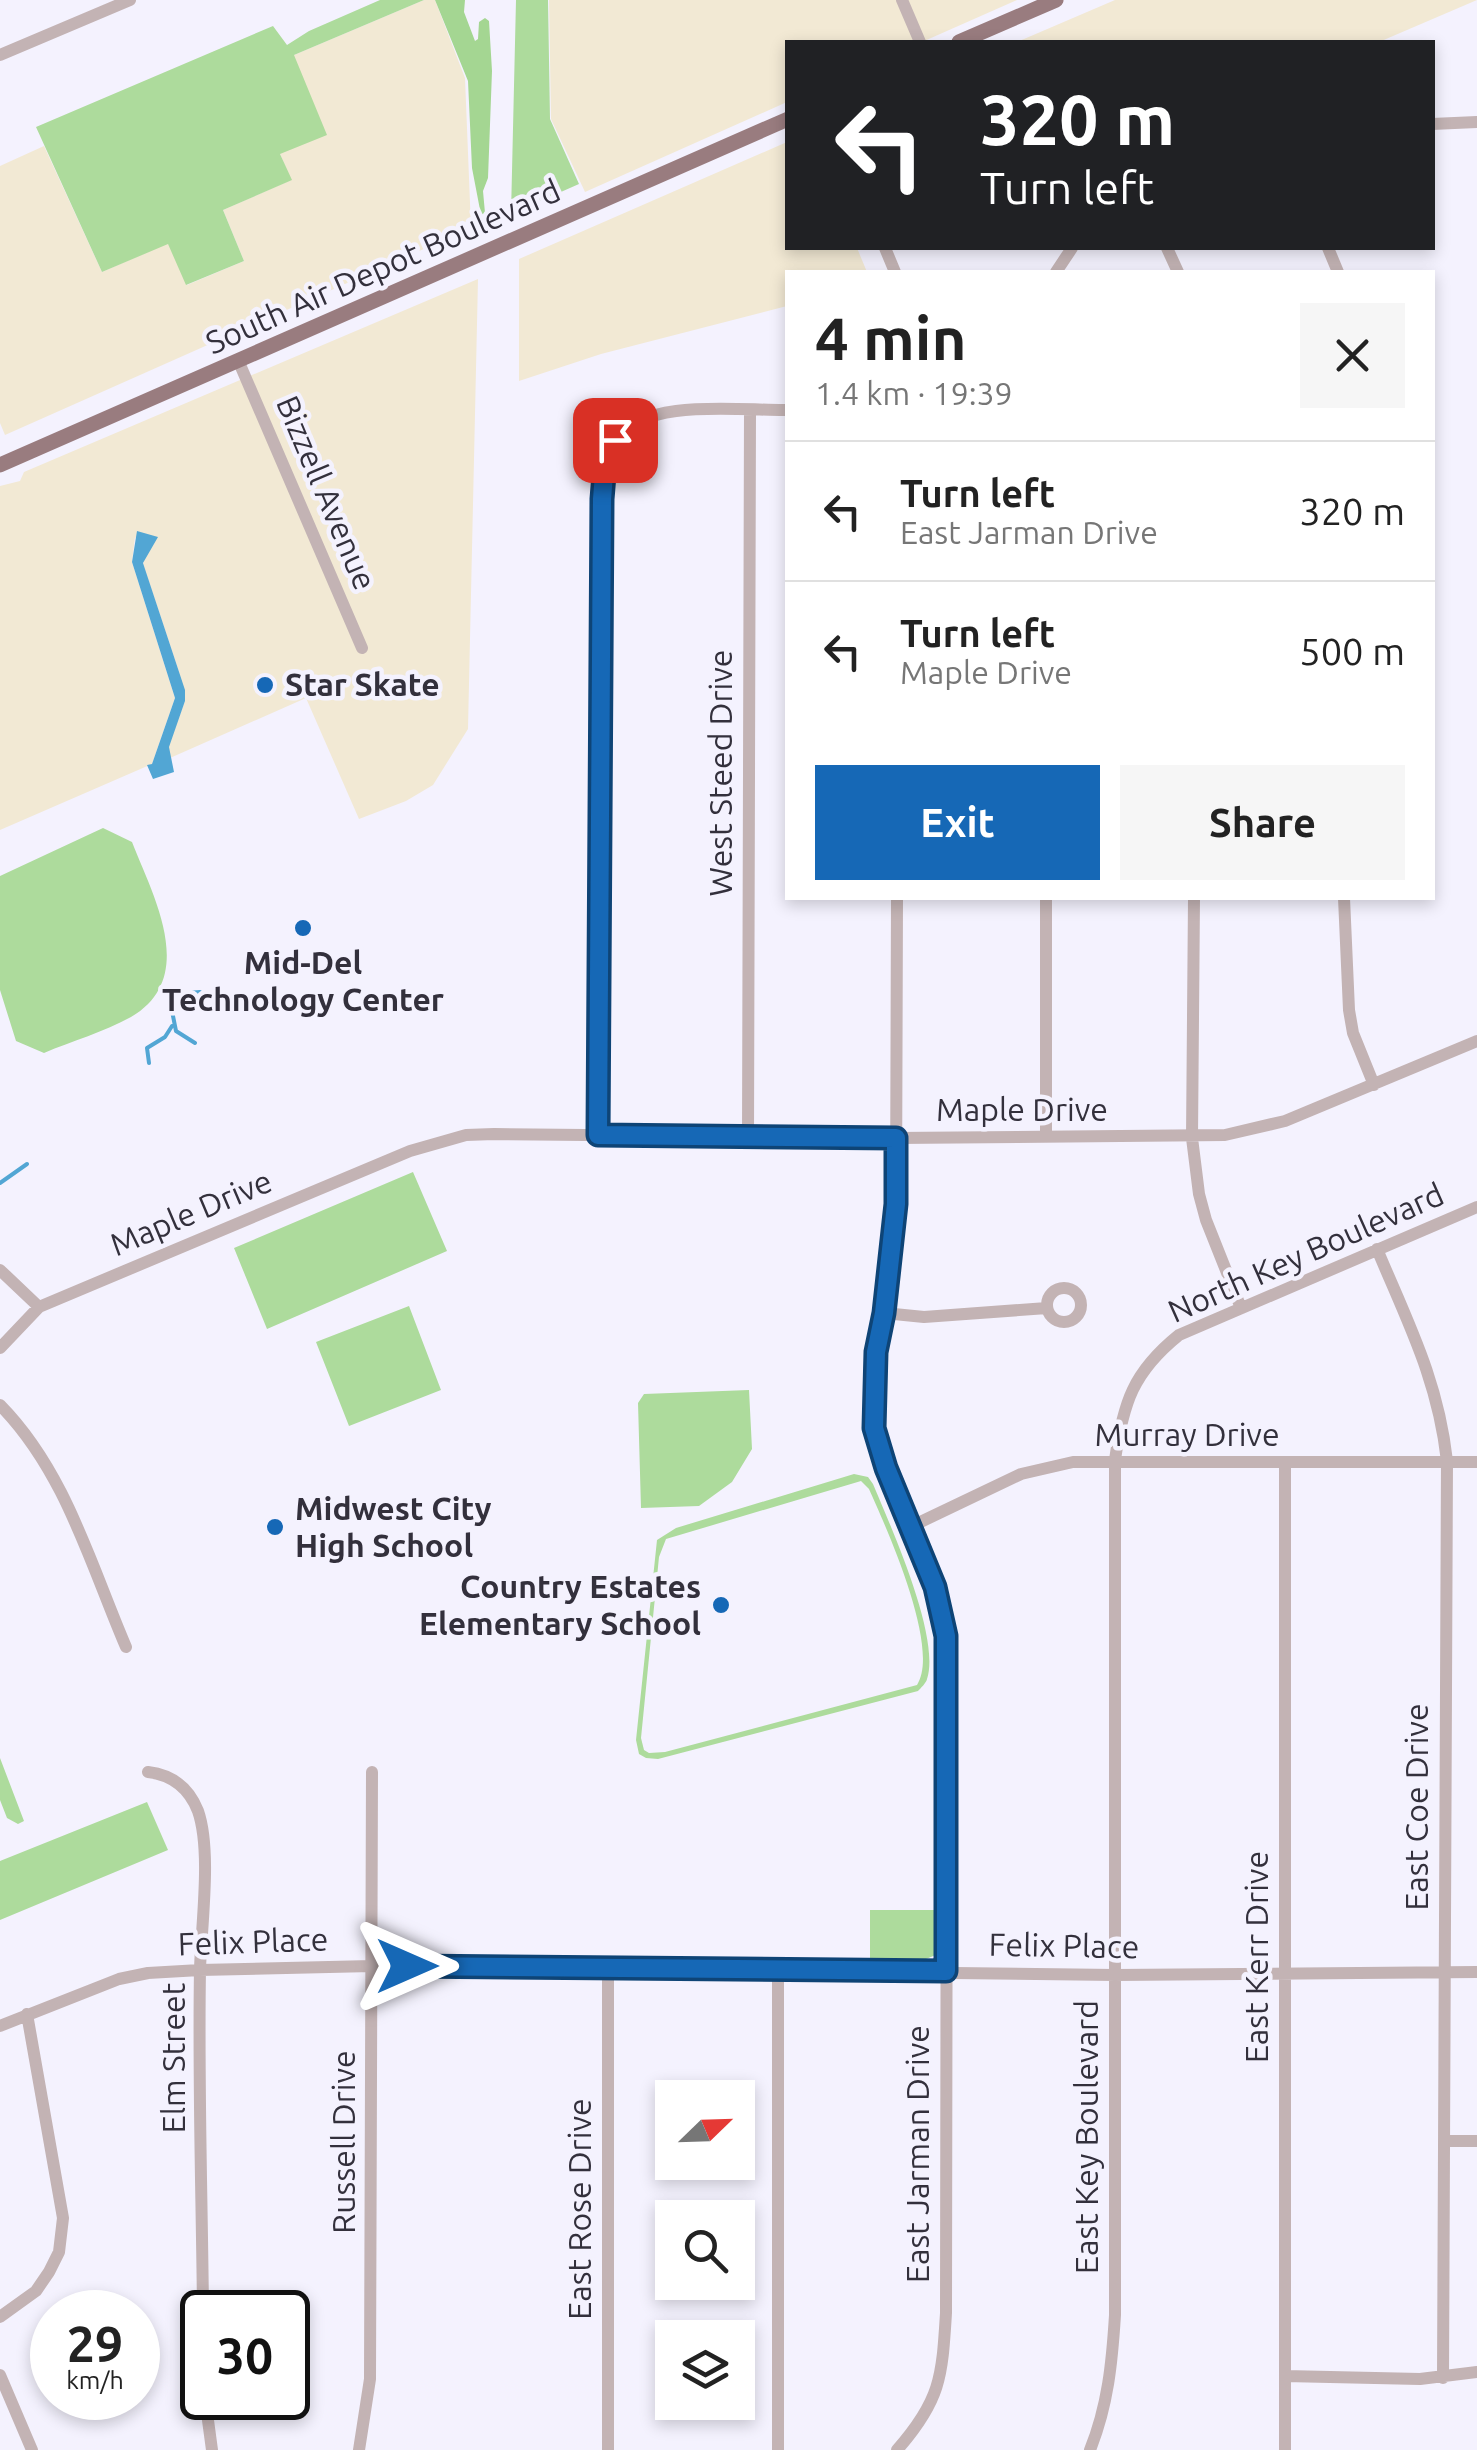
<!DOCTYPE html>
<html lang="en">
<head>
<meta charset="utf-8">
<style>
	body { margin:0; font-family:Ubuntu,sans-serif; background:#f6f6f6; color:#222; height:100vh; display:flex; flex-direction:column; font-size:38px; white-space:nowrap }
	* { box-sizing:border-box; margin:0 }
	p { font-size:32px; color:#767676 }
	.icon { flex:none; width:55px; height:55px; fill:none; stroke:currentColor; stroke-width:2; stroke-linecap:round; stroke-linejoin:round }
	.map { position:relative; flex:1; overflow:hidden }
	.panel { position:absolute; left:785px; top:270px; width:650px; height:630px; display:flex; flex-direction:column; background:#fff; border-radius:0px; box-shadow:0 5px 15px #0003 }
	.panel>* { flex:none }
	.banner { position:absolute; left:785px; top:40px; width:650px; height:210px; border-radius:0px; box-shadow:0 5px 15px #0003; background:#202124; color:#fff; overflow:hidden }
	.needle { width:65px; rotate:67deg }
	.buttons { position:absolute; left:655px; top:2080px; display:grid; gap:20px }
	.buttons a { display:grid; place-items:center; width:100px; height:100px; border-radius:0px; background:#fff; box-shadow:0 5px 15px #0003; font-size:50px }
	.speed { position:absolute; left:30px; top:2290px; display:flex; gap:20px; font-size:50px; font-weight:700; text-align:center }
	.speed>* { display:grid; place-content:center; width:130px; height:130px; border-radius:50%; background:#fff; box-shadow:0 5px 15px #0003; line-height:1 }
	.speed small { font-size:25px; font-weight:400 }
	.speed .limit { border:5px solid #111; border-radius:15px; background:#fff; color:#111 }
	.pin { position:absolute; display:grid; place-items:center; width:85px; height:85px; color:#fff; margin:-42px; border-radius:20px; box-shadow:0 5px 15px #0006 }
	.me { position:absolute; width:110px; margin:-55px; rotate:90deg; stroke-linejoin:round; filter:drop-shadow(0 0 8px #0008) }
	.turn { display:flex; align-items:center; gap:35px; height:210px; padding:0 30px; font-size:45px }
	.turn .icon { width:130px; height:130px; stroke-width:2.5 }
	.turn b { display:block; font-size:70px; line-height:85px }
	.round { display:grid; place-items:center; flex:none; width:105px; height:105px; border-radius:0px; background:#f6f6f6 }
	.overview { display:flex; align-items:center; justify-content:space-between; height:170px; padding:0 30px }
	h1 { font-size:60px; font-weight:600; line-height:75px }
	.primary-button { display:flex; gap:20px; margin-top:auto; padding:20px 30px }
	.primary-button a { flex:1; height:115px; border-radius:0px; background:#1668b6; color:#fff; font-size:40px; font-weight:600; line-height:115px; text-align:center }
	.primary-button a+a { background:#f6f6f6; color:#222 }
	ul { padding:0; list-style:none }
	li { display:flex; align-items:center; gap:30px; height:140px; padding:0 30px; border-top:2px solid #e0e0e0 }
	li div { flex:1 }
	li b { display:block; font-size:38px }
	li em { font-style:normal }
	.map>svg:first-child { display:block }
	.commercial { fill:#f2e9d4 }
	.green { fill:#addb9c; fill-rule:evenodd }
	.forest { fill:#a4d692 }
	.water { fill:#52a6d4 }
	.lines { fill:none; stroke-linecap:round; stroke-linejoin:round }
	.stream { stroke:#52a6d4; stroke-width:4 }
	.minor { stroke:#c3b3b4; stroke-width:12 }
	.major { stroke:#997c7f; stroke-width:15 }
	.route-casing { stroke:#0e4476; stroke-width:25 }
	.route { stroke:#1668b6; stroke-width:18 }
	.poi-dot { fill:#1668b6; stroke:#f4f2fe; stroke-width:4 }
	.labels { text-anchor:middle; stroke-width:9; stroke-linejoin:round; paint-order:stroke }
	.street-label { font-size:32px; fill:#33303c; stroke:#f4f2fe }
	.poi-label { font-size:32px; font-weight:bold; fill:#33303c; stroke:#f4f2fe; text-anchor:start }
</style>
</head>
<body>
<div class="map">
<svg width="1477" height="2450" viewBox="0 0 1477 2450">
	<rect width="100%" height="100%" fill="#f4f2fe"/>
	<!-- commercial -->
	<path class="commercial" d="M424 0H435L465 78 471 228 5 435 0 423V166L44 146 102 272 168 243 187 285 244 261 223 210 291 180 280 154 294 55Z
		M549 0H1017L922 42H788L787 102 585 192 551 119Z
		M1115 0H1477L1379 42H1017Z
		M787 142 788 248H857L867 272H788L787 306 601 354 519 381V259Z
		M478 279 468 729 433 785 406 801 359 819 306 698 170 758 168 747 185 701 178 669 143 564 146 554 135 537 132 562 175 698 152 764 0 830V486L20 481 24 472Z"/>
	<!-- green -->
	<path class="green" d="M380 0H424L294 55 327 135 280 154 292 180 223 210 244 261 186 285 168 244 102 272 36 127 273 26 287 45 309 31Z
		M516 0H548L550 119 579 184 511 214Z
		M103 828 132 842C153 896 199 977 131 1017 104 1032 72 1041 44 1053L16 1041 0 990V876Z
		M413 1172 447 1251 267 1329 234 1248Z
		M409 1306 441 1390 349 1426 316 1342Z
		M749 1390 752 1449 732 1482 699 1506 641 1508 638 1403 644 1394Z
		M854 1474 868 1477 873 1484C890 1525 941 1637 927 1679 927 1682 920 1689 918 1691L658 1759 646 1758 639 1754 636 1740 657 1540 676 1528ZM861 1481 869 1489C886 1527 941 1648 917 1685L665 1752 649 1753 644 1750 641 1738 659 1557 666 1539Z
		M0 1758 24 1821 18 1824 7 1818 0 1800Z
		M147 1802 168 1850 0 1920V1861Z
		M870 1910H938V1954L926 1959 870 1960Z"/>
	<!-- forest -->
	<path class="forest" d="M435 0H465L464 12 475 41 478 39 479 22 485 18 489 21 492 71 488 178 483 191 485 213 481 215 472 168 468 81Z"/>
	<!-- water -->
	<path class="water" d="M137 531 158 537 143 563 185 690V701L169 747 174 772 153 779 147 765 152 764 175 698 132 562Z"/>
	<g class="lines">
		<!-- stream -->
		<path class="stream" d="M195 1043 176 1031 171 1006 174 994 200 992
			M149 1063 147 1048 165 1037 172 1026
			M0 1183 27 1164"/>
		<!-- minor -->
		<path class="minor" d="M902 0 920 42
			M0 55 130 0
			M1432 124 1477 122
			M885 248 895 272
			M1167 248 1178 272
			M1328 248 1338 272
			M1056 272 1072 248
			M238 360 362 648
			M897 898 896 1204 884 1313 876 1352 874 1428 885 1467 935 1587 945 1636 947 1669 946 2313C942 2377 941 2400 897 2450
			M1046 898V1137
			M1194 898 1192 1138 1199 1194 1206 1220 1241 1308
			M1344 898 1349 1010 1353 1033 1374 1085
			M598 1135 602 499C604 479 603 456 616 439 647 397 740 411 788 410
			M748 1136 750 411
			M1377 1249C1408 1323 1438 1380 1447 1461L1443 2378
			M0 1270 39 1307
			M1047 1305a17 17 0 1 1 34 0a17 17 0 1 1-34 0Z
			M884 1313 924 1317 1047 1308
			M0 1348 39 1307 410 1151 466 1135 494 1134 896 1138 1225 1135 1285 1121 1477 1041
			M0 1405C65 1471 90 1563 126 1647
			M1285 1463V2450
			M910 1527 1021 1474 1073 1462H1477
			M148 1772C173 1775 189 1788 198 1811 212 1851 201 1927 200 1970 198 2084 202 2199 203 2312
			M778 1972V2450
			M0 2026 119 1979 148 1973 200 1970 372 1966 1115 1975 1477 1972
			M1445 2141H1477
			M0 2317 36 2291 49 2272 59 2252 63 2218 27 2014
			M0 2375 32 2450
			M1285 2376 1420 2379 1477 2372
			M205 2398 212 2450
			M359 2450 370 2379 372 1772
			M608 2450V1967
			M1090 2450C1108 2405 1112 2363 1115 2315V1460C1123 1403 1133 1372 1179 1335L1477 1207"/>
		<!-- major -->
		<path class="major" d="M959 42 1056 0
			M0 465 788 119"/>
	</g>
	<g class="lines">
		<defs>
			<path id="route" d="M407 1966 946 1971V1636L935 1587 886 1468 874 1428 876 1352 884 1313 896 1204V1138L598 1135 602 499 605 462 615 440"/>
		</defs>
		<!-- route casing -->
		<use href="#route" class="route-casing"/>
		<!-- route -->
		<use href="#route" class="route"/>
	</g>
	<!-- markers -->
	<g class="poi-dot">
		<circle cx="265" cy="685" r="10"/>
		<circle cx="303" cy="928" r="10"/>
		<circle cx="275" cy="1527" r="10"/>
		<circle cx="721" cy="1605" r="10"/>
	</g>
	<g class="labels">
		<!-- street labels -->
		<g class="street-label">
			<text transform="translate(383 267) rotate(-24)" y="11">South Air Depot Boulevard</text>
			<text transform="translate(326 493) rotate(67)" y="11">Bizzell Avenue</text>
			<text transform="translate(721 773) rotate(-90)" y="11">West Steed Drive</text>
			<text x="1022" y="1121">Maple Drive</text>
			<text transform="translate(191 1213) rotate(-23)" y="11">Maple Drive</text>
			<text transform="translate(1306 1253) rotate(-24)" y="11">North Key Boulevard</text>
			<text x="1187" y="1446">Murray Drive</text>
			<text transform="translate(1417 1807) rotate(-90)" y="11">East Coe Drive</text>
			<text transform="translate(253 1942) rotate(-2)" y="11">Felix Place</text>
			<text transform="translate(1064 1946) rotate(1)" y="11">Felix Place</text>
			<text transform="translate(1257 1957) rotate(-90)" y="11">East Kerr Drive</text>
			<text transform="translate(174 2058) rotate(-90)" y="11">Elm Street</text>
			<text transform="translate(1087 2137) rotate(-90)" y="11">East Key Boulevard</text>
			<text transform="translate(344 2142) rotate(-90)" y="11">Russell Drive</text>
			<text transform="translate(918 2154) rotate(-90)" y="11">East Jarman Drive</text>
			<text transform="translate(580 2209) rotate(-90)" y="11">East Rose Drive</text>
		</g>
		<!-- poi labels -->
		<g class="poi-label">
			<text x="285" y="696">Star Skate</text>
			<text x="303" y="974" text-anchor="middle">Mid-Del<tspan x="303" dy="37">Technology Center</tspan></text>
			<text x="295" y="1520">Midwest City<tspan x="295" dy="37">High School</tspan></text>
			<text x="701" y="1598" text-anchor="end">Country Estates<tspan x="701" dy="37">Elementary School</tspan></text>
		</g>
	</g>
</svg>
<div class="buttons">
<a><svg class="needle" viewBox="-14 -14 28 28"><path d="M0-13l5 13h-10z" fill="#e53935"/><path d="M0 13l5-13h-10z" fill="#767676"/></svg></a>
<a><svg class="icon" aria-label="search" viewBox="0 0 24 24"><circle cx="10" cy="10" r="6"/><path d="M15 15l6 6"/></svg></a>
<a><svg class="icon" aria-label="layers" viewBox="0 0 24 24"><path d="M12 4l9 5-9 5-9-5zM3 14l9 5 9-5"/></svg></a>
</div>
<div class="speed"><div>29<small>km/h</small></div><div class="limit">30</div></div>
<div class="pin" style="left:615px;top:440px;background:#d93025"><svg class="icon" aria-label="arrive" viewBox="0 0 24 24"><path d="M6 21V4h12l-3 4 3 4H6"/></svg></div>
<svg class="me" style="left:407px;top:1966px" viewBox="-20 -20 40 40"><path d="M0-17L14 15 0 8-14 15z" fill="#1668b6" stroke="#fff" stroke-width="4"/></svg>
<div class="banner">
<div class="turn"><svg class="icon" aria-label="left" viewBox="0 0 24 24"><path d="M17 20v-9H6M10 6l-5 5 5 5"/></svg><div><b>320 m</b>Turn left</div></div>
</div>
<section class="panel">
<div class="overview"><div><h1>4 min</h1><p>1.4 km · 19:39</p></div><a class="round"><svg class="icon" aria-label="close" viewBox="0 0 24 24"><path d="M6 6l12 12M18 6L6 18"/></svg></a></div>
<ul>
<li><svg class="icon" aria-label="left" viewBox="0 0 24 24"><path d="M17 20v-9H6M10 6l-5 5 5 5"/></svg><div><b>Turn left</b><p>East Jarman Drive</p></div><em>320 m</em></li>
<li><svg class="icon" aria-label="left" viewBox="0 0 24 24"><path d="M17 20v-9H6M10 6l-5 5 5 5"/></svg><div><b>Turn left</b><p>Maple Drive</p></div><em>500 m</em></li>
</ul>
<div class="primary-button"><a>Exit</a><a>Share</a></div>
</section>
</div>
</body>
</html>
